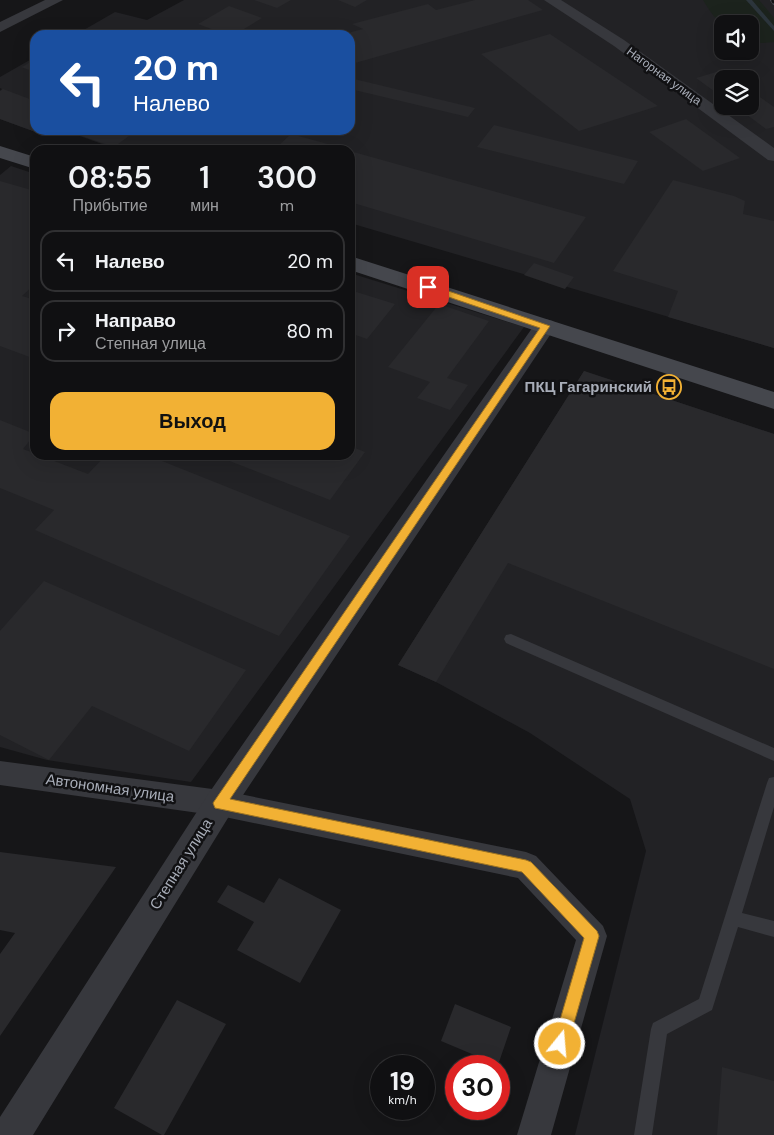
<!DOCTYPE html>
<html lang="ru">
<head>
<meta charset="utf-8">
<style>
	body { margin:0; font-family:"DM Sans",sans-serif; background:#19191b; color:#f1f3f6; height:100vh; display:flex; flex-direction:column; font-size:19px; white-space:nowrap }
	* { box-sizing:border-box; margin:0 }
	p { font-size:16px; color:#9c9d9f }
	.icon { flex:none; width:28px; height:28px; fill:none; stroke:currentColor; stroke-width:2; stroke-linecap:round; stroke-linejoin:round }
	.map { position:relative; flex:1; overflow:hidden }
	.drawer { position:absolute; left:30px; top:145px; width:325px; height:315px; display:flex; flex-direction:column; background:#101012; border-radius:15px; box-shadow:0 5px 20px #0002,0 0 0 1px #303032 }
	.drawer>* { flex:none }
	.banner { position:absolute; left:30px; top:30px; width:325px; height:105px; border-radius:15px; box-shadow:0 5px 20px #0002,0 0 0 1px #303032; background:#1a4fa0; color:#fff; overflow:hidden }
	.controls { position:absolute; left:714px; top:15px; display:grid; gap:10px }
	.controls a { display:grid; place-items:center; width:45px; height:45px; border-radius:10px; background:#101012; box-shadow:0 5px 20px #0002,0 0 0 1px #303032; font-size:25px }
	.speed { position:absolute; left:370px; top:1055px; display:flex; gap:10px; font-size:25px; font-weight:700; text-align:center }
	.speed>* { display:grid; place-content:center; width:65px; height:65px; border-radius:50%; background:#101012; box-shadow:0 5px 20px #0002,0 0 0 1px #303032; line-height:1 }
	.speed small { font-size:12px; font-weight:400 }
	.speed .limit { border:8px solid #d22; background:#fff; color:#111 }
	.pin { position:absolute; display:grid; place-items:center; width:42px; height:42px; color:#fff; margin:-21px; border-radius:10px; box-shadow:0 2px 8px #0006 }
	.me { position:absolute; width:55px; margin:-28px; rotate:17deg; stroke-linejoin:round; filter:drop-shadow(0 0 4px #0008) }
	.turn { display:flex; align-items:center; gap:18px; height:105px; padding:0 20px; font-size:22px }
	.turn .icon { width:65px; height:65px; stroke-width:2.5 }
	.turn b { display:block; font-size:35px; line-height:42px }
	.eta { display:flex; justify-content:space-evenly; align-items:center; height:85px; text-align:center }
	.eta b { font-size:30px; font-weight:600; line-height:35px }
	.button { display:flex; gap:10px; margin-top:auto; padding:10px 20px }
	.button a { flex:1; height:58px; border-radius:15px; background:#f2b134; color:#111; font-size:20px; font-weight:600; line-height:58px; text-align:center }
	ul { padding:0; list-style:none }
	li { display:flex; align-items:center; gap:15px; height:62px; margin:0 10px 8px; padding:0 10px; border:2px solid #303032; border-radius:15px }
	li div { flex:1 }
	li b { display:block; font-size:19px }
	li em { font-style:normal }
	.map>svg:first-child { display:block }
	.built { fill:#222225; fill-rule:evenodd }
	.green { fill:#1c231d }
	.lines { fill:none; stroke-linecap:round; stroke-linejoin:round }
	.stream { fill:#2c353c; fill-rule:evenodd }
	.building { fill:#29292c }
	.service { fill:#37383d; fill-rule:evenodd }
	.minor { fill:#37383d; fill-rule:evenodd }
	.tertiary { fill:#37383d; fill-rule:evenodd }
	.secondary { fill:#45474d; fill-rule:evenodd }
	.rail-casing { stroke:#4a4c52; stroke-width:4 }
	.rail { stroke:#111113; stroke-width:2.5; stroke-dasharray:8; stroke-linecap:butt }
	.route { fill:#f2b134; stroke:#9d7322 }
	.labels { text-anchor:middle; stroke-width:5; stroke-linejoin:round; paint-order:stroke }
	.far-street-label { font-size:12px; fill:#a8adb8; stroke:#111113 }
	.poi-label { font-size:15px; font-weight:bold; fill:#a8adb8; stroke:#111113; text-anchor:end }
	.street-label { font-size:15px; fill:#a8adb8; stroke:#111113 }
</style>
</head>
<body>
<div class="map">
<svg width="774" height="1135" viewBox="0 0 774 1135">
	<rect width="100%" height="100%" fill="#161618"/>
	<!-- built -->
	<path class="built" d="M184 0H774V348L350 223V150H119L63 130H350V35H75L115 12 147 20ZM722 24H750V51H722ZM722 79H750V106H722Z
		M35 57V130H47L41 134 0 119V91L2 89 0 88V77Z
		M11 166 35 174V455H350V273L524 327 191 782 47 760 0 747V175Z
		M584 371 774 434V1135H575L646 851 630 799 530 733 436 682 398 665Z"/>
	<!-- green -->
	<path class="green" d="M703 0H759L774 18V42L761 43 750 38V24C719 24 720 27 703 0Z"/>
	<g class="lines">
		<!-- stream -->
		<path class="stream" d="M746 0H752L774 26V31Z"/>
	</g>
	<!-- building -->
	<path class="building" d="M254 0H291L277 8Z
		M338 0H367L355 7Z
		M475 0H528L543 10 355 63 350 58V35L344 34 363 29 352 24 428 4 436 10Z
		M229 6 262 18 234 35H227L198 24Z
		M550 34 658 106 579 131 481 54Z
		M35 59V72L21 67 24 66Z
		M723 70 735 79H722V97L696 78Z
		M350 78 475 108 468 117 350 89Z
		M3 89 35 101V130H47L41 134 0 119V91Z
		M750 90 774 107V127L766 129 735 106H750Z
		M686 119 740 158 703 171 649 132Z
		M494 125 638 161 624 184 477 147Z
		M82 130H137L114 147 76 134Z
		M291 134 346 149V150H274Z
		M350 151 586 217 554 263 350 202Z
		M673 180 734 196 745 201 743 214 774 221V348L668 317 678 291 613 271Z
		M0 181 35 191V284L22 296 35 300V359L0 346Z
		M534 263 574 277 565 289 524 275Z
		M350 290 395 304 367 339 350 333Z
		M439 304 489 321 447 378 468 385 450 410 417 398 430 382 388 367Z
		M584 371 774 434V669L508 563 436 682 398 665Z
		M0 420 35 434 23 449 88 474 106 455H147L350 536 279 636 35 530 54 510 0 488Z
		M350 446 365 452 330 500 214 455H350Z
		M44 581 246 670 189 751 92 706 49 760 0 735V631Z
		M0 852 116 867 0 1036V954L15 933 0 930Z
		M279 878 341 910 300 983 237 950 254 922 217 902 228 885 264 903Z
		M177 1000 226 1024 164 1135H162L114 1108Z
		M455 1004 511 1027 498 1065 441 1041Z
		M722 1067 774 1081V1135H717Z"/>
	<g class="lines">
		<!-- service -->
		<path class="service" d="M511 634 774 748V761L506 643 504 639 506 635Z
			M774 777V807L742 913 774 921V937L738 927 712 1010 667 1034 652 1135H634L651 1029 653 1023 699 999 767 783 769 778Z"/>
		<!-- minor -->
		<path class="minor" d="M45 0H63L0 32V22Z
			M544 0H561L624 40 774 148V161L768 160 614 46Z
			M0 761 220 790 526 852 536 856 603 926 607 936 551 1135H517L576 940 518 878 220 816 0 785Z"/>
		<!-- tertiary -->
		<path class="tertiary" d="M545 319 553 321 556 326 231 813 33 1135H0V1117L209 793 537 321Z"/>
		<!-- secondary -->
		<path class="secondary" d="M0 146 35 157V169L0 158Z
			M350 256 774 392V409L350 270Z"/>
		<defs>
			<path id="rail" d="M772 0 774 3"/>
		</defs>
		<!-- rail casing -->
		<use href="#rail" class="rail-casing"/>
		<!-- rail -->
		<use href="#rail" class="rail"/>
	</g>
	<!-- route -->
	<path class="route" d="M425 285H431L550 326 230 799 526 860 531 862 597 931 599 936 568 1044 566 1050 560 1052 555 1050 553 1044 584 938 522 872 220 809 215 808 213 803 540 328 425 289Z"/>
	<!-- icons -->
	<defs>
		<symbol id="bus-ring" viewBox="-11 -11 22 22"><circle r="9.5" fill="#111113" stroke="#f2b134" stroke-width="1.5"/><path d="M-5-6H5V4H4V6H2V4H-2V6H-4V4H-5ZM-3.5-4V0h7V-4ZM-3.5 1.2v1.5H-2V1.2ZM2 1.2v1.5H3.5V1.2Z" fill="#f2b134"/></symbol>
	</defs>
	<g fill-rule="evenodd">
		<use href="#bus-ring" x="655" y="373" width="28" height="28"/>
	</g>
	<g class="labels">
		<!-- far-street labels -->
		<g class="far-street-label">
			<text transform="translate(664 76) rotate(36)" y="4">Нагорная улица</text>
		</g>
		<!-- poi labels -->
		<g class="poi-label">
			<text x="652" y="392">ПКЦ Гагаринский</text>
		</g>
		<!-- street labels -->
		<g class="street-label">
			<text transform="translate(110 788) rotate(8)" y="5">Автономная улица</text>
			<text transform="translate(181 864) rotate(-58)" y="5">Степная улица</text>
		</g>
	</g>
</svg>
<div class="controls">
<a><svg class="icon" aria-label="sound" viewBox="0 0 24 24"><path d="M4 9h4l5-4v14l-5-4H4zM17 9q2 3 0 6"/></svg></a>
<a><svg class="icon" aria-label="layers" viewBox="0 0 24 24"><path d="M12 4l9 5-9 5-9-5zM3 14l9 5 9-5"/></svg></a>
</div>
<div class="speed"><div>19<small>km/h</small></div><div class="limit">30</div></div>
<div class="pin" style="left:428px;top:287px;background:#d93025"><svg class="icon" aria-label="arrive" viewBox="0 0 24 24"><path d="M6 21V4h12l-3 4 3 4H6"/></svg></div>
<svg class="me" style="left:560px;top:1044px" viewBox="-20 -20 40 40"><circle r="17" fill="#f2b134" stroke="#fff" stroke-width="3"/><path d="M0-11L8 9 0 5-8 9z" fill="#fff"/></svg>
<div class="banner">
<div class="turn"><svg class="icon" aria-label="left" viewBox="0 0 24 24"><path d="M17 20v-9H6M10 6l-5 5 5 5"/></svg><div><b>20 m</b>Налево</div></div>
</div>
<section class="drawer">
<div class="eta">
<div><b>08:55</b><p>Прибытие</p></div>
<div><b>1</b><p>мин</p></div>
<div><b>300</b><p>m</p></div>
</div>
<ul>
<li><svg class="icon" aria-label="left" viewBox="0 0 24 24"><path d="M17 20v-9H6M10 6l-5 5 5 5"/></svg><div><b>Налево</b></div><em>20 m</em></li>
<li><svg class="icon" aria-label="right" viewBox="0 0 24 24"><path d="M7 20v-9h11M14 6l5 5-5 5"/></svg><div><b>Направо</b><p>Степная улица</p></div><em>80 m</em></li>
</ul>
<div class="button"><a>Выход</a></div>
</section>
</div>
</body>
</html>
